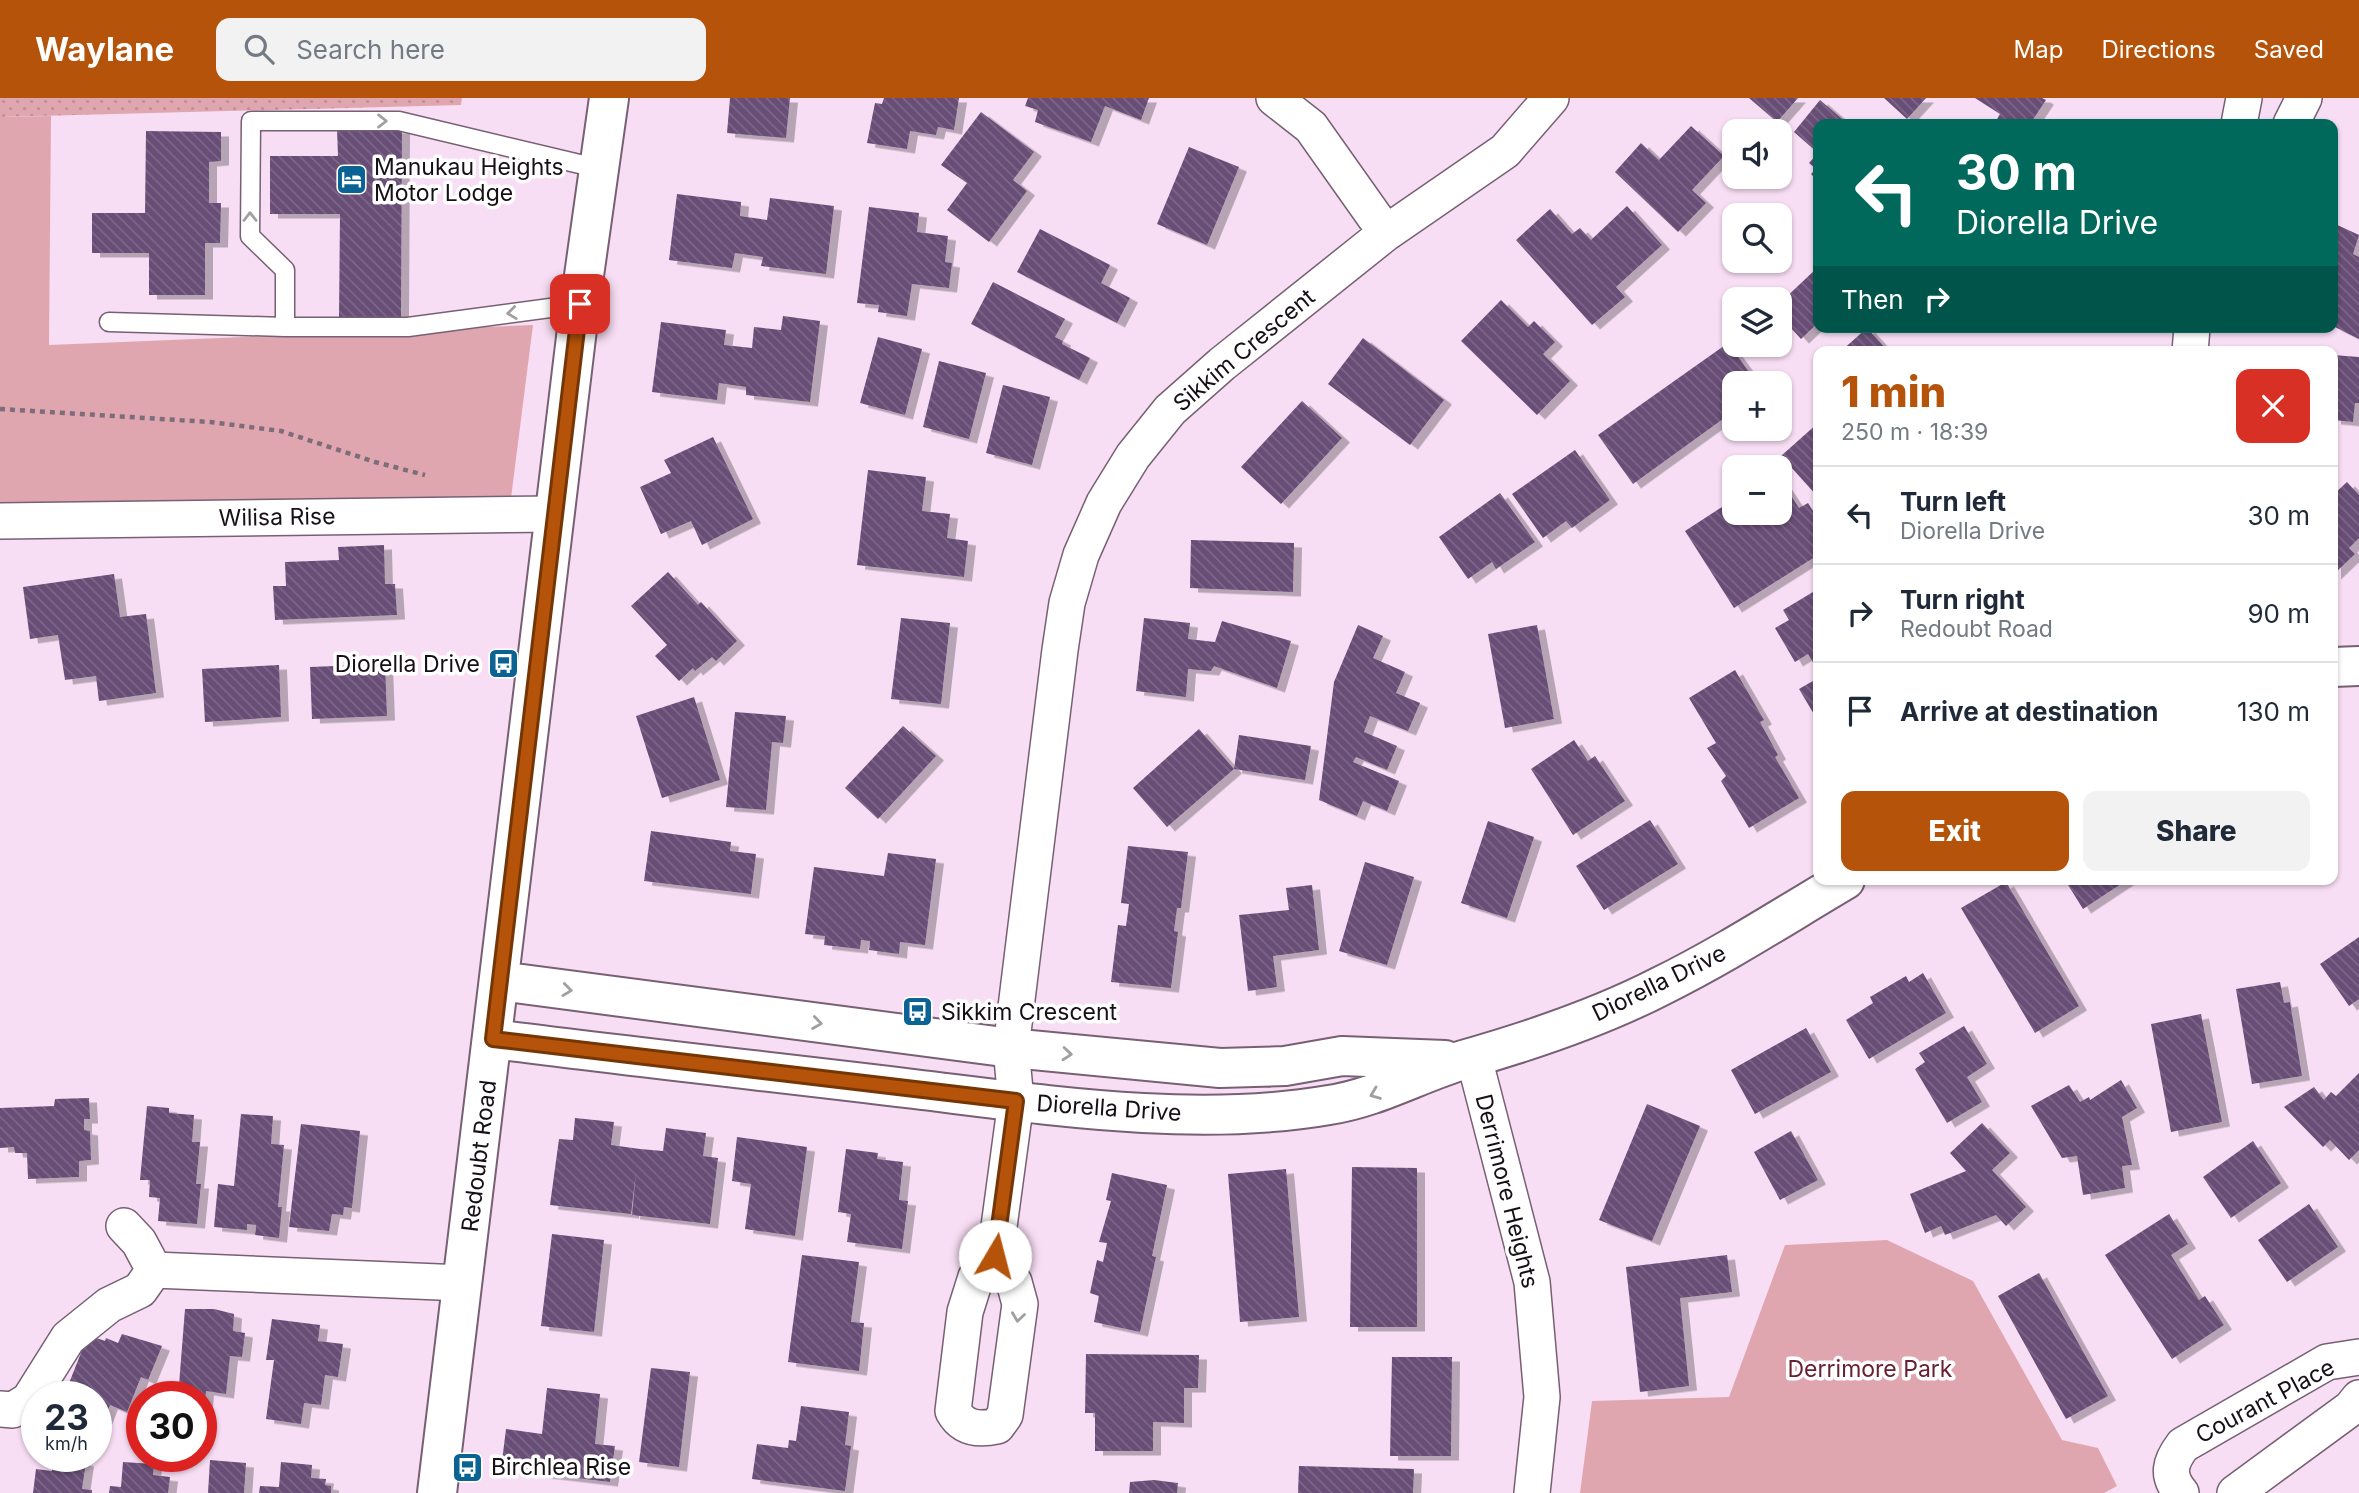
<!DOCTYPE html>
<html lang="en">
<head>
<meta charset="utf-8">
<style>
	body { margin:0; font-family:Inter,sans-serif; background:#f2f2f3; color:#1f2937; height:100vh; display:flex; flex-direction:column; font-size:26px; white-space:nowrap }
	* { box-sizing:border-box; margin:0 }
	p { font-size:23px; color:#747a83 }
	.icon { flex:none; width:38px; height:38px; fill:none; stroke:currentColor; stroke-width:2; stroke-linecap:round; stroke-linejoin:round }
	.map { position:relative; flex:1; overflow:hidden }
	.sheet { position:absolute; left:1813px; top:248px; width:525px; height:539px; display:flex; flex-direction:column; background:#fff; border-radius:14px; box-shadow:0 2px 5px #0004 }
	.sheet>* { flex:none }
	.banner { position:absolute; left:1813px; top:21px; width:525px; height:214px; border-radius:14px; box-shadow:0 2px 5px #0004; background:#00695c; color:#fff; overflow:hidden }
	.tools { position:absolute; left:1722px; top:21px; display:grid; gap:14px }
	.tools a { display:grid; place-items:center; width:70px; height:70px; border-radius:14px; background:#fff; box-shadow:0 2px 5px #0004; font-size:35px }
	.speed { position:absolute; left:21px; top:1283px; display:flex; gap:14px; font-size:35px; font-weight:700; text-align:center }
	.speed>* { display:grid; place-content:center; width:91px; height:91px; border-radius:50%; background:#fff; box-shadow:0 2px 5px #0004; line-height:1 }
	.speed small { font-size:18px; font-weight:400 }
	.speed .limit { border:10px solid #d22; background:#fff; color:#111 }
	.pin { position:absolute; display:grid; place-items:center; width:60px; height:60px; color:#fff; margin:-30px; border-radius:14px; box-shadow:0 4px 10px #0006 }
	.me { position:absolute; width:77px; margin:-38px; rotate:8deg; stroke-linejoin:round; filter:drop-shadow(0 0 5px #0008) }
	.turn { display:flex; align-items:center; gap:24px; height:147px; padding:0 28px; font-size:32px }
	.turn .icon { width:91px; height:91px; stroke-width:2.5 }
	.turn b { display:block; font-size:49px; line-height:60px }
	.then { display:flex; align-items:center; height:66px; padding:0 28px; background:#0003; gap:14px; font-size:26px }
	.round { display:grid; place-items:center; flex:none; width:74px; height:74px; border-radius:14px; background:#f2f2f3 }
	.overview { display:flex; align-items:center; justify-content:space-between; height:119px; padding:0 28px }
	h1 { font-size:42px; font-weight:800; line-height:52px; color:#b45309 }
	.cta { display:flex; gap:14px; margin-top:auto; padding:14px 28px }
	.cta a { flex:1; height:80px; border-radius:14px; background:#b45309; color:#fff; font-size:28px; font-weight:800; line-height:80px; text-align:center }
	.cta a+a { background:#f2f2f3; color:#1f2937 }
	ul { padding:0; list-style:none }
	li { display:flex; align-items:center; gap:21px; height:98px; padding:0 28px; border-top:2px solid #e0e1e3 }
	li div { flex:1 }
	li b { display:block; font-size:26px }
	li em { font-style:normal }
	header { display:flex; align-items:center; gap:42px; box-sizing:border-box; height:98px; padding:0 35px; background:#b45309; color:#fff }
	header strong { font-size:33px }
	nav { display:flex; gap:38px; margin-inline-start:auto; font-size:24px }
	.search { width:490px; height:63px; background:#f2f2f3; display:flex; align-items:center; gap:18px; box-sizing:border-box; padding:0 24px; border-radius:14px; color:#747a83; font-size:26px }
	.map>svg:first-child { display:block }
	.grass { fill:url(#grass-dots) }
	.park { fill:#e0a6af }
	.building { fill:url(#building-back-hatch); filter:url(#shadow) }
	.lines { fill:none; stroke-linecap:round; stroke-linejoin:round }
	.lane-casing { stroke:#776073; stroke-width:21 }
	.street-casing { stroke:#776073; stroke-width:38 }
	.secondary-casing { stroke:#776073; stroke-width:42 }
	.path { stroke:#7d6d7a; stroke-width:4.5; stroke-dasharray:5 5; stroke-linecap:butt }
	.lane { stroke:#fff; stroke-width:18 }
	.street { stroke:#fff; stroke-width:35 }
	.secondary { stroke:#fff; stroke-width:38 }
	.oneway { stroke:#a29fa2 }
	.route-casing { stroke:#753606; stroke-width:18 }
	.route { stroke:#b45309; stroke-width:12 }
	.labels { text-anchor:middle; stroke-width:7; stroke-linejoin:round; paint-order:stroke }
	.poi-label { font-size:23px; fill:#170f16; stroke:#fff; text-anchor:start }
	.street-label { font-size:23px; fill:#170f16; stroke:#fff }
	.park-label { font-size:23px; fill:#682133; stroke:#fff }
</style>
</head>
<body>
<header>
<strong>Waylane</strong>
<div class="search"><svg class="icon" aria-label="search" viewBox="0 0 24 24"><circle cx="10" cy="10" r="6"/><path d="M15 15l6 6"/></svg>Search here</div>
<nav><a>Map</a><a>Directions</a><a>Saved</a></nav>
</header>
<div class="map">
<svg width="2359" height="1395" viewBox="0 0 2359 1395">
	<defs>
		<pattern id="grass-dots" width="8" height="8" patternUnits="userSpaceOnUse" patternTransform="scale(1.75)"><rect width="8" height="8" fill="#e0a6af"/><path d="M2 2h.1M6 6h.1" fill="none" stroke="#bf8e96" stroke-width="1.8" stroke-linecap="round"/></pattern>
		<pattern id="building-back-hatch" width="6" height="6" patternUnits="userSpaceOnUse" patternTransform="scale(1.75)"><rect width="6" height="6" fill="#684d76"/><path d="M-1 5l2 2M0 0l6 6M5-1l2 2" fill="none" stroke="#7c6887"/></pattern>
		<filter id="shadow"><feDropShadow dx="8" dy="4.5" stdDeviation="0" flood-color="#0004"/></filter>
	</defs>
	<rect width="100%" height="100%" fill="#f8def4"/>
	<!-- grass -->
	<path class="grass" d="M0 0H462L461 7 0 19Z"/>
	<!-- park -->
	<path class="park" d="M51 18 49 247 533 227 511 400 0 408V19Z
		M1887 1142 1973 1183 2062 1342 2098 1350 2117 1388 2104 1395H1580L1592 1303 1729 1299 1785 1147Z"/>
	<!-- building -->
	<path class="building" d="M730 0H790L786 40 727 35Z
		M884 0H959L954 32 938 29 936 37 910 33 907 51 867 45 875 5 882 6Z
		M1028 0H1149L1141 22 1105 8 1091 44 1035 24 1038 12 1025 8Z
		M1749 0H1798L1777 24Z
		M1884 0H1926L1907 21Z
		M1975 0H2042L2046 2 2030 26H2000L1996 23 2000 16Z
		M1820 2 1848 26H1818V83L1811 76 1816 71 1809 65 1818 55 1794 34Z
		M981 14 1034 54 1013 82 1027 93 989 144 947 112 967 85 941 67Z
		M1691 28 1724 58 1692 92 1706 105 1678 134 1615 74 1641 45 1659 62Z
		M337 31H402L401 220H339L340 116H270V58H338Z
		M146 33 221 34V63L209 64V105H221L220 145H205V197H149V155H92V115H145Z
		M1189 49 1239 69 1207 147 1157 126Z
		M677 96 741 104 740 118 767 122 770 100 834 108 826 176 761 168 763 159 735 155 732 170 669 162Z
		M1627 108 1662 147 1616 189 1625 199 1592 227 1516 142 1550 111 1572 136 1580 130 1591 142Z
		M869 109 919 115 917 134 948 138 945 164 952 165 949 190 912 186 907 218 878 214 879 207 857 205Z
		M2333 125 2359 137 2353 156 2359 159V241L2333 228V176L2335 172H2333Z
		M1040 131 1110 167 1101 185 1130 200 1117 225 1017 174Z
		M1818 169V225L1801 241 1780 218V205Z
		M993 184 1065 221 1055 239 1063 243 1062 246 1090 260 1079 282 971 226Z
		M1501 202 1528 229 1534 223 1555 244 1543 256 1570 283 1537 317 1461 243Z
		M783 218 820 223 810 304 746 297V289L719 285 717 302 652 294 661 224 726 232 724 247 752 250 754 229 781 232Z
		M1867 230 1889 254H1840Z
		M878 239 922 251 905 317 860 305Z
		M1363 240 1444 302 1410 347 1328 286Z
		M1728 245 1757 285H1734V313L1633 386 1598 337Z
		M2333 257 2359 259V305H2355L2353 324 2333 322Z
		M939 263 986 275 969 341 923 329Z
		M1003 287 1050 299 1032 367 986 355Z
		M1302 303 1342 340 1281 406 1241 369Z
		M1818 325V399L1781 358Z
		M713 339 753 421 702 447 691 423 661 436 640 389 671 375 664 362Z
		M1575 352 1610 402 1572 430 1566 423 1543 440 1512 396Z
		M868 372 926 379 922 413 950 416 947 440 968 443 964 479 857 467Z
		M2347 384 2359 397V440L2349 450 2355 456 2333 477V397Z
		M1784 387 1799 410 1808 405 1818 421V457L1734 510 1685 433 1725 407 1733 420 1740 415H1780V389Z
		M1500 395 1535 444 1496 471 1492 464 1468 481 1439 439Z
		M1191 442 1294 445 1293 494 1190 490Z
		M384 447 385 486H395L397 517 275 522 273 488H286L285 464 339 462 338 449Z
		M668 474 698 507 701 504 737 543 716 563 712 559 695 573 693 570 679 583 655 558 667 547 631 508Z
		M114 476 120 519 146 516 156 595 99 603 96 578 65 582 58 537 30 541 23 489Z
		M1818 491V573L1808 556 1795 564 1775 530 1789 522 1783 512Z
		M901 520 950 525 941 606 891 601Z
		M1144 520 1190 525 1188 541 1215 544 1222 523 1291 543 1277 590 1214 568 1211 573 1188 571 1186 599 1136 593Z
		M1358 527 1383 538 1373 560 1405 574 1396 595 1420 605 1408 633 1370 618 1364 634 1397 648 1387 672 1356 659 1353 664 1399 683 1387 713 1363 703 1357 718 1319 702 1334 584Z
		M1537 527 1554 621 1505 630 1488 536Z
		M385 566 387 618 312 621 310 569Z
		M279 567 281 619 205 624 202 571Z
		M1735 572 1764 622 1760 624 1778 657 1775 659 1799 700 1749 730 1721 683 1726 678 1707 650 1716 645 1689 600Z
		M1818 580V623L1799 591Z
		M694 599 720 682 662 700 636 618Z
		M735 614 786 618 783 645 772 644 766 712 726 709Z
		M903 628 936 658 878 721 845 690Z
		M1199 631 1234 671 1167 729 1133 690Z
		M1239 637 1311 648 1305 682 1234 671Z
		M1574 642 1588 663 1595 658 1625 703 1573 737 1531 671Z
		M1650 722 1678 766 1604 812 1576 768Z
		M1488 723 1534 739 1507 820 1461 805Z
		M651 733 731 744 730 753 756 756 751 796 644 783Z
		M1128 748 1188 754 1181 810H1177L1174 833 1178 834 1171 890 1111 884 1118 827 1126 828 1129 806 1121 805Z
		M888 755 936 761 925 847 900 844 899 856 869 852 870 843 861 842 860 851 824 847 825 838 805 836 814 769 884 778Z
		M1365 764 1414 779 1387 867 1339 853Z
		M2065 782H2127L2083 811Z
		M2006 784 2079 908 2035 935 1961 810Z
		M1312 787 1319 852 1273 858 1277 889 1248 893 1239 817 1289 812 1286 790Z
		M2359 839V901L2349 908 2320 866Z
		M1923 875 1946 915 1869 961 1846 922 1873 905 1870 899 1906 878 1909 884Z
		M2280 884 2284 905 2290 904 2302 978 2252 986 2236 891Z
		M2201 916 2222 1024 2171 1034 2151 926Z
		M1964 928 1987 966 1967 979 1982 1004 1947 1025 1915 971 1925 964 1919 955Z
		M1806 930 1831 974 1755 1016 1731 972Z
		M2359 975V1052L2349 1062 2330 1042 2323 1049 2284 1009 2314 989 2324 1002 2331 994 2336 998Z
		M2121 982 2137 1010 2122 1019 2132 1067 2122 1068 2125 1090 2083 1097 2077 1058 2062 1060 2031 1008 2069 987 2080 1004 2089 999 2090 1002Z
		M89 1000 90 1021H84V1032L90 1033 91 1062 79 1063V1079L28 1081 27 1055H15L14 1049 0 1050V1010L54 1008 55 1001Z
		M1647 1006 1700 1028 1652 1143 1599 1122Z
		M147 1008 169 1010V1015L194 1017 192 1044H200L196 1086H201L197 1126 158 1123 160 1100 149 1099 150 1082H140Z
		M241 1016 273 1018 271 1046 284 1047 278 1109H282L279 1140 255 1137 256 1127 247 1126V1132L214 1129 218 1086 234 1088Z
		M575 1020 614 1024 611 1047 640 1051 663 1053 666 1030 706 1035 703 1058 718 1060 710 1126 632 1117 636 1074 631 1116 550 1107 559 1041 573 1042Z
		M1982 1025 2010 1055 1992 1072 2026 1109 2006 1128 1996 1117 1945 1137 1941 1128 1925 1135 1910 1096 1966 1073 1950 1055Z
		M301 1026 360 1033 352 1110 344 1109 343 1117 332 1116 329 1133 289 1129Z
		M1791 1033 1818 1082 1780 1102 1754 1054Z
		M737 1039 807 1049 795 1138 745 1131 751 1086 732 1083Z
		M2253 1043 2281 1085 2231 1120 2203 1079Z
		M846 1051 878 1055 877 1061 903 1064 899 1102 908 1103 902 1151 847 1144 851 1116 838 1114Z
		M1352 1069 1417 1070V1229H1350Z
		M1286 1071 1299 1219 1240 1224 1228 1076Z
		M1112 1075 1167 1087 1152 1158 1156 1159 1140 1234 1094 1224 1099 1198 1090 1195 1097 1162 1103 1164 1107 1145 1099 1144 1111 1103 1106 1102Z
		M2309 1106 2338 1149 2287 1184 2258 1142Z
		M2169 1116 2188 1146 2171 1157 2199 1202 2205 1198 2224 1227 2172 1261 2105 1157Z
		M552 1136 604 1142 594 1234 541 1228Z
		M802 1157 859 1164 851 1224 864 1225 859 1273 788 1264Z
		M1727 1157 1732 1194 1680 1200 1689 1288 1640 1294 1626 1169Z
		M2039 1175 2108 1298 2066 1321 1998 1198Z
		M185 1211H214L234 1216 233 1233 245 1235 242 1259 230 1258 226 1296 206 1293 204 1317H201V1298H173L174 1287H179Z
		M272 1221 320 1227 318 1243 343 1246 338 1279 325 1277 321 1307 304 1305 301 1326 266 1321 274 1262H266Z
		M122 1236 162 1248 148 1282 141 1279 127 1314 110 1307 103 1325 96 1322V1298H64L88 1237 105 1243 106 1240 118 1245Z
		M1086 1256 1199 1257 1198 1290H1184V1325L1153 1324V1353H1095V1315H1085Z
		M1392 1259H1452L1451 1358H1390Z
		M651 1270 690 1274 679 1369 639 1364Z
		M547 1290 600 1296 595 1346 615 1348 610 1384 501 1371 506 1331 542 1336Z
		M801 1308 849 1314 845 1347 851 1348 845 1393 752 1381 757 1346 788 1350 789 1342 796 1343Z
		M61 1359 86 1364 82 1391 92 1392V1395H33L36 1371 52 1373V1368Z
		M210 1362 246 1365 244 1395H208Z
		M123 1364 154 1366 153 1377 170 1379 168 1395H109L110 1388 121 1389Z
		M281 1364 312 1367 311 1380 326 1381 325 1387 331 1388V1395H259L260 1388 279 1389Z
		M1299 1368 1414 1371 1413 1395H1298Z
		M1154 1382 1178 1385 1177 1395H1129L1130 1384Z"/>
	<g class="lines">
		<defs>
			<path id="lane" d="M580 206 408 229H285V172L250 138 251 23H399L588 68
				M109 224 285 229"/>
			<path id="street" d="M1274 0 1311 29 1386 135
				M2239 26 2244 0
				M2291 26 2304 0
				M2190 254 2192 229
				M0 423 554 416
				M1474 960 1532 1184 1542 1299 1532 1395
				M124 1128 139 1144 154 1172 463 1185
				M995 1158 1014 1184 1020 1206 1005 1317 997 1328C979 1332 963 1331 953 1313L965 1214 976 1179 995 1158 1016 1003 1011 950 1060 552 1067 505 1081 457 1104 405 1133 358 1170 312 1222 266 1386 135 1505 53 1551 0
				M0 1311 13 1312 29 1302 68 1240 109 1207 140 1192 154 1172
				M2181 1395C2166 1377 2170 1364 2183 1347L2327 1264 2359 1259
				M2235 1395 2351 1310 2359 1300"/>
			<path id="secondary" d="M2333 569 2359 568
				M499 883 1011 950 1220 970 1285 968 1342 958 1445 962
				M493 941C633 959 773 974 914 991 1047 1007 1196 1030 1329 1007 1376 1000 1417 976 1463 962 1530 943 1599 920 1661 888 1724 857 1784 818 1845 782
				M437 1395 580 206 609 0"/>
		</defs>
		<!-- lane casing -->
		<use href="#lane" class="lane-casing"/>
		<!-- street casing -->
		<use href="#street" class="street-casing"/>
		<!-- secondary casing -->
		<use href="#secondary" class="secondary-casing"/>
		<!-- path -->
		<path class="path" d="M0 311 210 324 281 333 375 364 425 377"/>
		<!-- lane -->
		<use href="#lane" class="lane"/>
		<!-- street -->
		<use href="#street" class="street"/>
		<!-- secondary -->
		<use href="#secondary" class="secondary"/>
	</g>
	<!-- one-way arrows -->
	<defs><path id="oneway-chevron" d="M-2-3.5L2.5 0L-2 3.5" fill="none" stroke-width="1.6" stroke-linecap="round" stroke-linejoin="round" transform="scale(1.75)"/></defs>
	<g class="oneway">
		<use href="#oneway-chevron" transform="translate(382 23)"/>
		<use href="#oneway-chevron" transform="translate(250 119) rotate(-90)"/>
		<use href="#oneway-chevron" transform="translate(512 215) rotate(173)"/>
		<use href="#oneway-chevron" transform="translate(567 892) rotate(7)"/>
		<use href="#oneway-chevron" transform="translate(817 925) rotate(8)"/>
		<use href="#oneway-chevron" transform="translate(1067 956) rotate(5)"/>
		<use href="#oneway-chevron" transform="translate(1375 996) rotate(159)"/>
		<use href="#oneway-chevron" transform="translate(1018 1219) rotate(98)"/>
	</g>
	<g class="lines">
		<defs>
			<path id="route" d="M580 206 493 941 1016 1003 995 1158"/>
		</defs>
		<!-- route casing -->
		<use href="#route" class="route-casing"/>
		<!-- route -->
		<use href="#route" class="route"/>
	</g>
	<!-- icons -->
	<defs>
		<symbol id="hotel-square" viewBox="-11 -11 22 22"><rect x="-9" y="-9" width="18" height="18" rx="4" fill="#0b6394" stroke="#fff"/><path d="M-6-4.5h1.5V1H6V5H4.5V3h-9V5H-6ZM-4 0a1.8 1.8 0 1 1 3.6 0ZM.5 0V-2.5h3Q6-2.5 6 0Z" fill="#fff"/></symbol>
		<symbol id="bus-square" viewBox="-11 -11 22 22"><rect x="-9" y="-9" width="18" height="18" rx="4" fill="#0b6394" stroke="#fff"/><path d="M-5-6H5V4H4V6H2V4H-2V6H-4V4H-5ZM-3.5-4V0h7V-4ZM-3.5 1.2v1.5H-2V1.2ZM2 1.2v1.5H3.5V1.2Z" fill="#fff"/></symbol>
	</defs>
	<g fill-rule="evenodd">
		<use href="#hotel-square" x="334" y="64" width="35" height="35"/>
		<use href="#bus-square" x="486" y="548" width="35" height="35"/>
		<use href="#bus-square" x="900" y="896" width="35" height="35"/>
		<use href="#bus-square" x="450" y="1352" width="35" height="35"/>
	</g>
	<g class="labels">
		<!-- poi labels -->
		<g class="poi-label">
			<text x="374" y="77">Manukau Heights<tspan x="374" dy="26">Motor Lodge</tspan></text>
			<text x="480" y="574" text-anchor="end">Diorella Drive</text>
			<text x="941" y="922">Sikkim Crescent</text>
			<text x="491" y="1377">Birchlea Rise</text>
		</g>
		<!-- street labels -->
		<g class="street-label">
			<text transform="translate(1244 252) rotate(-40)" y="8">Sikkim Crescent</text>
			<text transform="translate(277 419) rotate(-1)" y="8">Wilisa Rise</text>
			<text transform="translate(1659 885) rotate(-26)" y="8">Diorella Drive</text>
			<text transform="translate(1109 1010) rotate(4)" y="8">Diorella Drive</text>
			<text transform="translate(479 1058) rotate(-83)" y="8">Redoubt Road</text>
			<text transform="translate(1507 1093) rotate(76)" y="8">Derrimore Heights</text>
			<text transform="translate(2265 1303) rotate(-28)" y="8">Courant Place</text>
		</g>
		<!-- park labels -->
		<g class="park-label">
			<text x="1870" y="1279">Derrimore Park</text>
		</g>
	</g>
</svg>
<div class="tools">
<a><svg class="icon" aria-label="sound" viewBox="0 0 24 24"><path d="M4 9h4l5-4v14l-5-4H4zM17 9q2 3 0 6"/></svg></a>
<a><svg class="icon" aria-label="search" viewBox="0 0 24 24"><circle cx="10" cy="10" r="6"/><path d="M15 15l6 6"/></svg></a>
<a><svg class="icon" aria-label="layers" viewBox="0 0 24 24"><path d="M12 4l9 5-9 5-9-5zM3 14l9 5 9-5"/></svg></a>
<a>+</a>
<a>−</a>
</div>
<div class="speed"><div>23<small>km/h</small></div><div class="limit">30</div></div>
<div class="pin" style="left:580px;top:206px;background:#d93025"><svg class="icon" aria-label="arrive" viewBox="0 0 24 24"><path d="M6 21V4h12l-3 4 3 4H6"/></svg></div>
<svg class="me" style="left:995px;top:1158px" viewBox="-20 -20 40 40"><circle r="19" fill="#fff"/><path d="M0-13L10 11 0 6-10 11z" fill="#b45309"/></svg>
<div class="banner">
<div class="turn"><svg class="icon" aria-label="left" viewBox="0 0 24 24"><path d="M17 20v-9H6M10 6l-5 5 5 5"/></svg><div><b>30 m</b>Diorella Drive</div></div>
<div class="then">Then<svg class="icon" aria-label="right" viewBox="0 0 24 24"><path d="M7 20v-9h11M14 6l5 5-5 5"/></svg></div>
</div>
<section class="sheet">
<div class="overview"><div><h1>1 min</h1><p>250 m · 18:39</p></div><a class="round" style="background:#d93025;color:#fff"><svg class="icon" aria-label="close" viewBox="0 0 24 24"><path d="M6 6l12 12M18 6L6 18"/></svg></a></div>
<ul>
<li><svg class="icon" aria-label="left" viewBox="0 0 24 24"><path d="M17 20v-9H6M10 6l-5 5 5 5"/></svg><div><b>Turn left</b><p>Diorella Drive</p></div><em>30 m</em></li>
<li><svg class="icon" aria-label="right" viewBox="0 0 24 24"><path d="M7 20v-9h11M14 6l5 5-5 5"/></svg><div><b>Turn right</b><p>Redoubt Road</p></div><em>90 m</em></li>
<li><svg class="icon" aria-label="arrive" viewBox="0 0 24 24"><path d="M6 21V4h12l-3 4 3 4H6"/></svg><div><b>Arrive at destination</b></div><em>130 m</em></li>
</ul>
<div class="cta"><a>Exit</a><a>Share</a></div>
</section>
</div>
</body>
</html>
